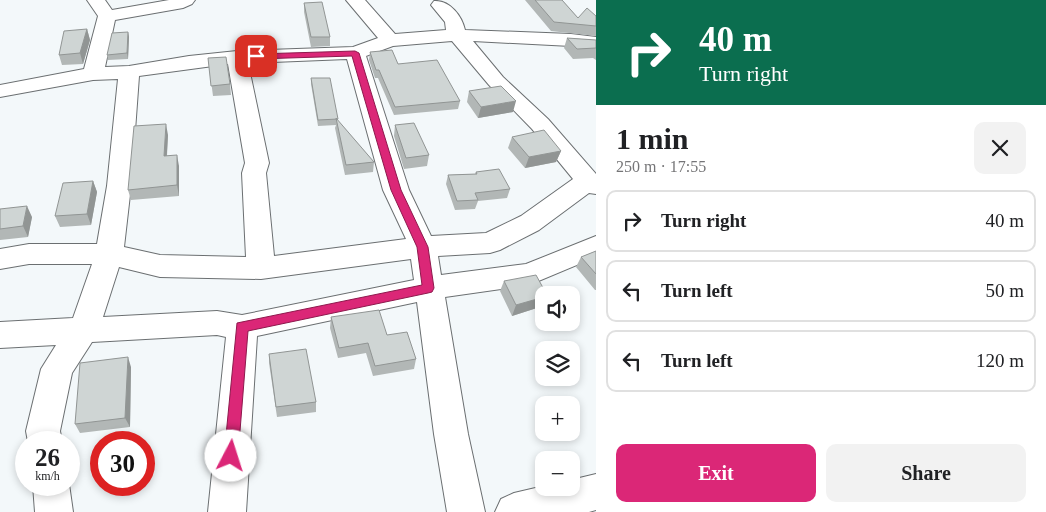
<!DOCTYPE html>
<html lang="en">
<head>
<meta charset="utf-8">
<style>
	body { margin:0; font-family:Georgia,serif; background:#f2f2f2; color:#202124; height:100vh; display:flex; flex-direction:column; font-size:19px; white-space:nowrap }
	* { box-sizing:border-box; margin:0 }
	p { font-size:16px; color:#757577 }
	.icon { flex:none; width:28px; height:28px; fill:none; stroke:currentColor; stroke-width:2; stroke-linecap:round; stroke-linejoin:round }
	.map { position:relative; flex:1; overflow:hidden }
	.panel { display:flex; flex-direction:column; background:#fff; width:450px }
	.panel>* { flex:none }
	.top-card { background:#0b6e4f; color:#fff; overflow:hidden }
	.fabs { position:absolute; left:535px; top:286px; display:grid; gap:10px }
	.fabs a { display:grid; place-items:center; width:45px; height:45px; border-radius:10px; background:#fff; box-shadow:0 2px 8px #0003; font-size:25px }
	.speed { position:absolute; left:15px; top:431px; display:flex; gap:10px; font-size:25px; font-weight:700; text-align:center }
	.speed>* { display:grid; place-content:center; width:65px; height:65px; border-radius:50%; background:#fff; box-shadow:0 2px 8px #0003; line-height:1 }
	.speed small { font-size:12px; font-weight:400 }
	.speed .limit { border:8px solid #d22; background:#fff; color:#111 }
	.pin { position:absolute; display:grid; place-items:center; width:42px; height:42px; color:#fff; margin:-21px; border-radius:10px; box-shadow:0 2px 8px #0006 }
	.me { position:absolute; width:55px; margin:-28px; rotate:5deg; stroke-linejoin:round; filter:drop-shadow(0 0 4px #0008) }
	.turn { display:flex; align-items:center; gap:18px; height:105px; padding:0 20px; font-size:22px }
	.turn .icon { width:65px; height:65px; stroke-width:2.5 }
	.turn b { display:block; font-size:35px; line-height:42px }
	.round { display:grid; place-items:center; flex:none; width:52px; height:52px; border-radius:10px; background:#f2f2f2 }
	.head { display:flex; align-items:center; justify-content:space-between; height:85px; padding:0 20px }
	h1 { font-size:30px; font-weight:800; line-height:38px }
	.primary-button { display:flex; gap:10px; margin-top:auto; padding:10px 20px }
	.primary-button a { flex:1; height:58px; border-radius:10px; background:#db2777; color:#fff; font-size:20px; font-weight:800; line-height:58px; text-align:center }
	.primary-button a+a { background:#f2f2f2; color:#202124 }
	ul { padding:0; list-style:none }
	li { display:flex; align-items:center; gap:15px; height:62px; margin:0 10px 8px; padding:0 10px; border:2px solid #e0e0e0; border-radius:10px }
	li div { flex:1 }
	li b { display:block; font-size:19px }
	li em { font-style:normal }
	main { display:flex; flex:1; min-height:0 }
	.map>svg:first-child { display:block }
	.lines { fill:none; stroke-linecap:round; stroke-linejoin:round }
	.minor-casing { stroke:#6b6f71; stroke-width:2 }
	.minor { fill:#fff; fill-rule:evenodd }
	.wall { fill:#b2b7b6 }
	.shaded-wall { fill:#919594 }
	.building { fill:#cfd5d4; stroke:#919594 }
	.route { fill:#db2777; stroke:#8e194d }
</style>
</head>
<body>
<main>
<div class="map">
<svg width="596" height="512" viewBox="0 0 596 512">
	<rect width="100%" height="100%" fill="#f3f8fa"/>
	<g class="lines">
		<defs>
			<path id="minor" d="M87 0H105L112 10 169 0H195L192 4 183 8 115 20 105 67 129 66 189 56 237 51 353 47 378 38 346 0H365L395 34 446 30 445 22 431 5 434 1C450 0 462 16 465 30L571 34 596 37V49L571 46 473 41 503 77 548 119 596 174V194L589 193 539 230 500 250 490 253 438 256 441 275 526 264 596 236V257L529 285 445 297 468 434 485 512H447L434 434 417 302 257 336 246 512H208L226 337 217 335 92 342 72 373 60 431 62 442H28L26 431 41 369 56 345 0 348V322L73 318 92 264H29L0 269V249L29 244H97L107 186 118 79 93 80 0 97V85L84 69 98 16ZM452 41 489 85 532 129 573 179 521 216 486 233 431 236 409 190 366 56 393 46ZM347 59 383 190 406 239 274 256 266 173 269 163 248 63ZM228 64 245 163 242 173 246 257 160 255 124 247 131 186 139 76ZM411 259 414 280 242 315 217 311 103 317 119 267 160 277 261 279Z
				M596 474V510L589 512H495L501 499 514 493 544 486 571 488V480Z
				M33 485 69 484 73 512H35Z"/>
		</defs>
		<!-- minor casing -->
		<use href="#minor" class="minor-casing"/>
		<!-- minor -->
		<use href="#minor" class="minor"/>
	</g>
	<!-- wall -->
	<path class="wall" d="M525 0H562L578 18 596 16V36L551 31Z
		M304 3 330 37V46L311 47 304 12Z
		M87 29 90 40 83 64 62 65 59 55Z
		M128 32 129 37 128 59 108 60 107 55Z
		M567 38 596 40V60L593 58 573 59 564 48Z
		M370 52 398 64 460 101 458 109 394 115 378 78H375L369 60Z
		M208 58 230 84 231 95 213 96Z
		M311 78 338 119V121L374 162 373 172 345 175 335 128 336 125 318 126 311 84Z
		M469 91 513 112 478 118 467 102Z
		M395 125 429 155 427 166 404 169 394 136Z
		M168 135 167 156 179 166V196L131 200 128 190Z
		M512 137 561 151 556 162 525 168 508 148Z
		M476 172 510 189 507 198 478 201 475 209 455 210 446 184 448 175 475 174Z
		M93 181 97 192 91 225 60 227 55 216Z
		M0 209 32 217 28 237 0 240Z
		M596 251V290H595L576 267 581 257Z
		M504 281 543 306 512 316 500 291Z
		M331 317 387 335 416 359 414 369 373 376 366 353 338 358 330 328Z
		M269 354 316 402V412L277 417 269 363Z
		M131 367 130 427 80 433 75 424Z"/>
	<!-- shaded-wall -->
	<path class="shaded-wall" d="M87 29 90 40 83 64 80 53Z
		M128 32 129 37 128 59 127 53Z
		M516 101 513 112 478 118 481 107Z
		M166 124 168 135 166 167 164 156Z
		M561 151 556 162 525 168 529 157Z
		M177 155 179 166V196L177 185Z
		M93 181 97 192 91 225 87 214Z
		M27 206 32 217 28 237 23 226Z
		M544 297V304L543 306 512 316 516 305Z
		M128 357 131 367 130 427 125 418Z"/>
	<!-- building -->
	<path class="building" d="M535 0H562L578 18 587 8 596 16V26L554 22Z
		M322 2 330 37H311L304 3Z
		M87 29 80 53 59 55 64 31Z
		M128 32 127 53 107 55 112 33Z
		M567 38 596 40V48L577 49Z
		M392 50 398 64 437 60 460 101 395 107 379 70H376L370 52Z
		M226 57 230 84 211 86 208 58Z
		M311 78H330L338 119 318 120Z
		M501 86 516 101 481 107 469 91Z
		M336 118 374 162 346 165Z
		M414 123 429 155 406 158 395 125Z
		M166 124 164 156 177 155V185L128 190 134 126Z
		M544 130 561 151 529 157 512 137Z
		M499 169 510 189 475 193 478 200 457 201 448 175 477 174 476 172Z
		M93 181 87 214 55 216 63 183Z
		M27 206 23 226 0 229V209Z
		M596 251V274L581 257Z
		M536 275 547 295H544V297L516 305 504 281Z
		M379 310 387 335 407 332 416 359 375 366 368 343 339 348 331 317Z
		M306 349 316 402 276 407 269 354Z
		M128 357 125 418 75 424 80 363Z"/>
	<!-- route -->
	<path class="route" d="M355 51 359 53 401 190 428 247 434 288 432 292 428 293 248 331 238 456 236 461 231 463 226 461 224 456 237 323 422 285 417 247 391 190 352 56 256 59 252 56 256 54Z"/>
</svg>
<div class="fabs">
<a><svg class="icon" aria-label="sound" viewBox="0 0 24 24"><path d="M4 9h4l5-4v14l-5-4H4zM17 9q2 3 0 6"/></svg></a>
<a><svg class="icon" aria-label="layers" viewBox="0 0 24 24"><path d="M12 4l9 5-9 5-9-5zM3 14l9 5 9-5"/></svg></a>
<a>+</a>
<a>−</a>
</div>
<div class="speed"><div>26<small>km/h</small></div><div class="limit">30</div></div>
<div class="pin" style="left:256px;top:56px;background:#d93025"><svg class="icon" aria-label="arrive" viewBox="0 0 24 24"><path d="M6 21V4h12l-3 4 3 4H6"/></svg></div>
<svg class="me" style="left:231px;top:456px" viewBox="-20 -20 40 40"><circle r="19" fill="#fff"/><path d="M0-13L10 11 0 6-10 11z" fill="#db2777"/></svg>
</div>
<section class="panel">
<div class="top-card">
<div class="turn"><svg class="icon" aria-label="right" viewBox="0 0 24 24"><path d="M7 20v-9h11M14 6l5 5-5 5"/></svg><div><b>40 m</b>Turn right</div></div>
</div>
<div class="head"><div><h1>1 min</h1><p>250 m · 17:55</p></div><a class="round"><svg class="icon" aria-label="close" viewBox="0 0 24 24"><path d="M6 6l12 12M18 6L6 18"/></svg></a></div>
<ul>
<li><svg class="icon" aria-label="right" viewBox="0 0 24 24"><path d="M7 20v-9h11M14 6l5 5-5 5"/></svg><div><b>Turn right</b></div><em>40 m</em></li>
<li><svg class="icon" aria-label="left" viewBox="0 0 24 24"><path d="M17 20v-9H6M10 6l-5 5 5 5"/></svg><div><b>Turn left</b></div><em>50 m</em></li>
<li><svg class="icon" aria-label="left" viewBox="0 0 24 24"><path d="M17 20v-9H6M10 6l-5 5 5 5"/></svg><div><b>Turn left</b></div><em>120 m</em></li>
</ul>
<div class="primary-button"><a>Exit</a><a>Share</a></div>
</section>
</main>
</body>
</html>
